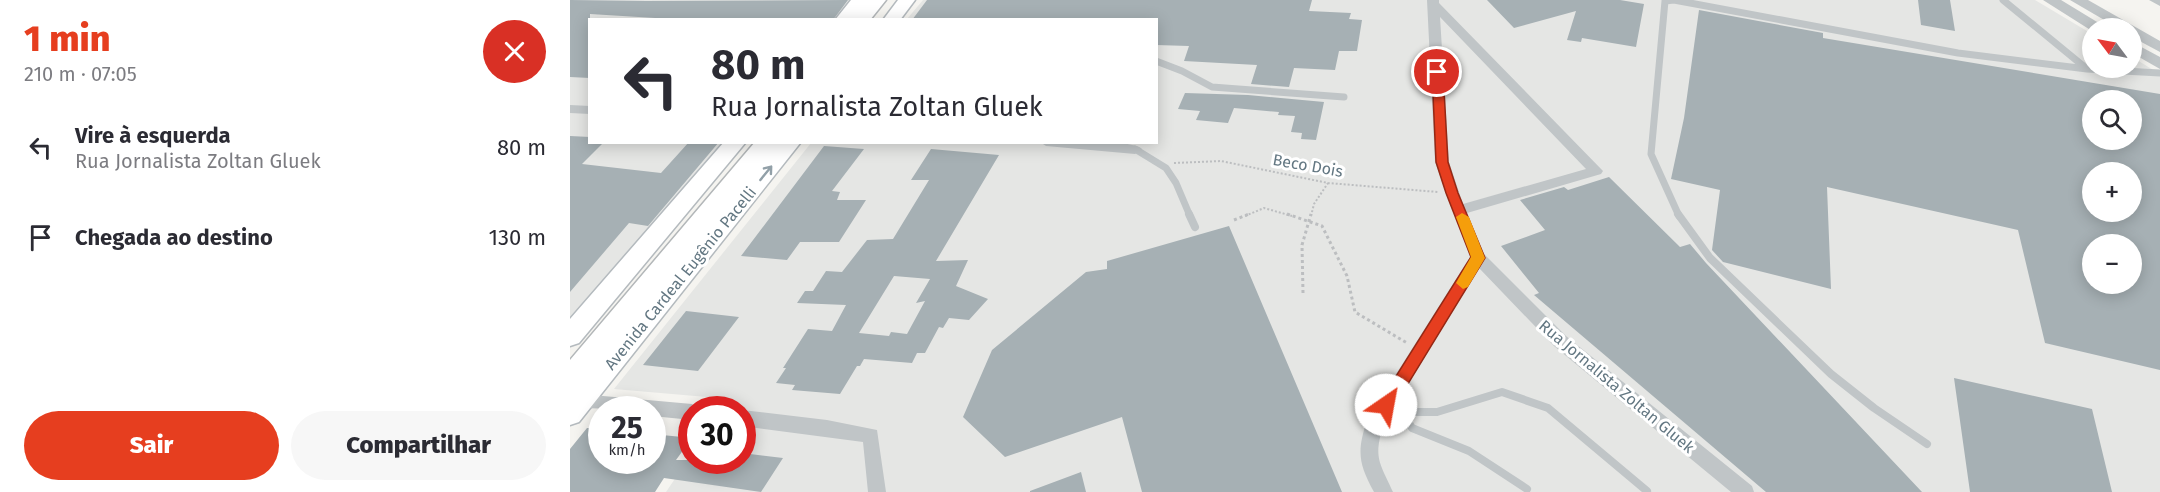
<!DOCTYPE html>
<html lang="pt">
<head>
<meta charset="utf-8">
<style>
	body { margin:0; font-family:"Fira Sans",sans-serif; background:#f7f7f7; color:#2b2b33; height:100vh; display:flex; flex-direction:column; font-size:22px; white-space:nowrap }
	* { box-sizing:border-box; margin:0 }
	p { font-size:20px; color:#7c7c81 }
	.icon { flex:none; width:33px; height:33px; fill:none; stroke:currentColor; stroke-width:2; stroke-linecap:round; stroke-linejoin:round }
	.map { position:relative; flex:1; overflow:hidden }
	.details { display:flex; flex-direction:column; background:#fff; width:570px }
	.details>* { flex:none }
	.banner { position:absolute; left:18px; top:18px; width:570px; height:126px; border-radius:0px; box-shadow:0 3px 15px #0003; background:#fff; color:#2b2b33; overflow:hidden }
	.needle { width:39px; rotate:302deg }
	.controls { position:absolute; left:1512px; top:18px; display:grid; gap:12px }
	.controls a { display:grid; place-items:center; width:60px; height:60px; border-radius:50%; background:#fff; box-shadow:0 3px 15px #0003; font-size:30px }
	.speed { position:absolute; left:18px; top:396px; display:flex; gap:12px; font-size:30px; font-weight:700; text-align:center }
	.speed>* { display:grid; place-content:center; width:78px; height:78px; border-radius:50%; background:#fff; box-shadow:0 3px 15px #0003; line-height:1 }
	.speed small { font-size:15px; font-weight:400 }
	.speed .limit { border:9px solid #d22; background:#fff; color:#111 }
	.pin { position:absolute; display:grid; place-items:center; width:51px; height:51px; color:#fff; margin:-26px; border:3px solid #fff; border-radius:50%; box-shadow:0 2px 6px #0007 }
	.me { position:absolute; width:66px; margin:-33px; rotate:33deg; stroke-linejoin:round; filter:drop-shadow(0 0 4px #0008) }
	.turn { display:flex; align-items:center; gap:21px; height:126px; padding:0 24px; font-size:27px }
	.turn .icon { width:78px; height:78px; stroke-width:2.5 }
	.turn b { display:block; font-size:42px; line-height:51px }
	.round { display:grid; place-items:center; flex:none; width:63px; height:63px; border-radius:32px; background:#f7f7f7 }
	.head { display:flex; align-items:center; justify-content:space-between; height:102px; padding:0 24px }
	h1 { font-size:36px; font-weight:800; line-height:45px; color:#e63e1f }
	.action { display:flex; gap:12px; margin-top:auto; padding:12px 24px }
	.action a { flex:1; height:69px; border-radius:36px; background:#e63e1f; color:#fff; font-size:24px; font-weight:800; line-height:69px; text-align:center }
	.action a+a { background:#f7f7f7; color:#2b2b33 }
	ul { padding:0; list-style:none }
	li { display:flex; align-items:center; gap:18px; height:90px; padding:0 24px }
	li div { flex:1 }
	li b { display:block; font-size:22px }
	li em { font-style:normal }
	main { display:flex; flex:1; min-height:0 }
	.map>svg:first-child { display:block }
	.built { fill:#e5e6e4; fill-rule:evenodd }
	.building { fill:#a6b0b4; fill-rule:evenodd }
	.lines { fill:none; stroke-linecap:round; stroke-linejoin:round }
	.secondary-casing { stroke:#b4babe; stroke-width:3 }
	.motorway-casing { stroke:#b3b7b9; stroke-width:3 }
	.path-far1 { stroke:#bcbec0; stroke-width:2; stroke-dasharray:2 2; stroke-linecap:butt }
	.path { stroke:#bcbec0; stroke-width:3; stroke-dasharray:3 3; stroke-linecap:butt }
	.service-far1 { stroke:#c0c5c7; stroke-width:7 }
	.service { stroke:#c0c5c7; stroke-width:8 }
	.minor { fill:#c0c5c7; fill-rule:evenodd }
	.tertiary { fill:#c0c5c7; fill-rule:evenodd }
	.secondary { fill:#fff; fill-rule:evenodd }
	.motorway { fill:#fff; fill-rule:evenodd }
	.oneway { stroke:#92a0a8 }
	.route { fill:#e63e1f; stroke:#962814; stroke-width:1.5 }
	.slow { fill:#f59e0b }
	.labels { text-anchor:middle; stroke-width:6; stroke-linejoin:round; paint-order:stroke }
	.street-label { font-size:16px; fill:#637782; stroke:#fff }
</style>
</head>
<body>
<main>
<section class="details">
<div class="head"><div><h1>1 min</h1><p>210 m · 07:05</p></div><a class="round" style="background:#d93025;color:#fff"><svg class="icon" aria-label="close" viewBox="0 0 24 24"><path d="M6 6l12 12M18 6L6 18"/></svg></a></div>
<ul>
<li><svg class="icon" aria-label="left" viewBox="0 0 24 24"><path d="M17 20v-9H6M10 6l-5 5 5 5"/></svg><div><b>Vire à esquerda</b><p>Rua Jornalista Zoltan Gluek</p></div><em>80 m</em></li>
<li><svg class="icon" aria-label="arrive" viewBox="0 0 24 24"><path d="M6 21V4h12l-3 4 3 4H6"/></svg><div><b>Chegada ao destino</b></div><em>130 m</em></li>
</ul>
<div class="action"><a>Sair</a><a>Compartilhar</a></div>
</section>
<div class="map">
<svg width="1590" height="492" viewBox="0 0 1590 492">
	<rect width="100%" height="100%" fill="#f5f4f0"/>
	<!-- built -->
	<path class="built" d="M0 0H284L266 19 20 20V142L158 143 0 322Z
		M353 0H1465L1522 34V68H1562V57L1590 74V492H96L121 455 122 460H172V410L153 409 160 399 44 389 241 143 586 142V20L337 19ZM1522 100H1562V140H1522ZM1522 172H1562V212H1522ZM1522 244H1562V284H1522Z"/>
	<!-- building -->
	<path class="building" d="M0 0 76 1 278 0 263 20H83L85 18 20 14V78L0 77Z
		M357 0H742L739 11 781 13 779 19 792 20 787 51H769L765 70 724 68 719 87 681 84 687 65 614 61 619 46 586 45V20H342Z
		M917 0H1050L1074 4 1066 47 1012 38 1011 42 997 40 1006 11 944 28Z
		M1348 0H1380L1385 31 1351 25Z
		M1129 10 1253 33V38L1590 94V370L1475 343 1448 230 1257 187 1261 289 1153 262 1142 250 1150 190 1101 179 1114 118ZM1522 100H1562V140H1522ZM1522 172H1562V212H1522ZM1522 244H1562V284H1522Z
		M615 93 678 95 754 102 746 140 731 139 732 133 721 132 725 116 708 115 709 112 664 108 658 123 626 120 630 111 608 109Z
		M0 136 20 137V142H34L12 164 91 173 119 142H149L78 226 59 223 0 292Z
		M254 146 294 149 262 191 270 192 267 200H296L269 242H230L217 260 171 256Z
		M361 149 429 155 366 261 398 260 386 286 418 299 399 320 379 318 373 328 369 327 355 353H347L342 363 294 359 290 366H287L270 394 222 390 225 385 206 383 216 368H213L238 329 262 331 276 305 227 303 235 291H243L256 271 272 272 297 240 323 239 359 180H341ZM324 276 360 279 346 303 355 301 337 334 321 332 319 336 289 333Z
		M1039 177 1110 247 1120 244 1136 263 1352 492H1196L964 295 969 293 931 246 975 230 950 200 994 187 998 190Z
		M659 226 772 492H572L552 417 435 457 393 417 422 350 516 272 537 269V261Z
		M116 311 169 317 128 371 73 365Z
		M1384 378 1522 409 1542 492H1400Z
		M17 428 32 429V460H82V434L122 438 106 460H172V453L213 458 191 492 94 478 85 492H0V449Z
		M511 472 516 492H460V491Z"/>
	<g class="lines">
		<defs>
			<path id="secondary" d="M281 0H298L283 20H265Z
				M328 0H345L330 20H313Z
				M154 142H176L9 343 0 346V319Z
				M210 142H231L9 422 0 425V395Z"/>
			<path id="motorway" d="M294 0H316L300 20H277Z
				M185 142H212L11 393 0 397V360Z"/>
		</defs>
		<!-- secondary casing -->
		<use href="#secondary" class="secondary-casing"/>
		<!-- motorway casing -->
		<use href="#motorway" class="motorway-casing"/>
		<!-- path-far1 -->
		<path class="path-far1" d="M604 163 651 161 758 183 868 192
			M675 216 694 208 722 216
			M741 216 744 204 758 183"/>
		<!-- path -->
		<path class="path" d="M717 214 752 226 777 276 785 312 837 343
			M664 220 679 214
			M733 293 732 245 741 214"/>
		<!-- service-far1 -->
		<path class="service-far1" d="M1433 0 1517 69 1590 73
			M586 61 612 71 642 87 774 97
			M565 149 596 168 606 183 620 216
			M1109 216 1081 154 1095 1 1104 0 1388 53 1517 69"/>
		<!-- service -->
		<path class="service" d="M619 214 625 227
			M1108 214 1140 258 1261 374 1304 408 1357 444
			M816 405 832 412H867L932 392 978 408 1077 491
			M832 412 842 428 899 451 957 489"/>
		<!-- minor -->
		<path class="minor" d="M857 0H869V3L1033 171 1031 174 897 213 914 254 996 336 1182 486 1184 492H1161L984 346 909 268 814 423C803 458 809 461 823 492H804C788 463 787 451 797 420L900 257 865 162ZM870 17 1016 169 893 204 879 162Z
			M1579 0H1590V6Z
			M0 105 20 106V114L0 113Z
			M470 142C487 142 563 139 572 149L565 154 476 146Z
			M11 394 122 404 130 410H122V420L82 416V410L11 408 5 406 2 401 5 396Z
			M172 410 257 420 307 430 316 492H298L293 442 172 426Z"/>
		<!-- tertiary -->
		<path class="tertiary" d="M1473 0H1491L1537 28H1522V31Z
			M1500 0H1518L1590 41V52L1562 37V28H1548Z
			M1562 42 1590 57V69L1562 53Z"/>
		<!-- secondary -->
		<use href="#secondary" class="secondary"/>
		<!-- motorway -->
		<use href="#motorway" class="motorway"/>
	</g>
	<!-- one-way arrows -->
	<defs><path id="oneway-shaft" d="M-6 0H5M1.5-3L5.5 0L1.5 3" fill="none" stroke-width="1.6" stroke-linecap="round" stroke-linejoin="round" transform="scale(1.5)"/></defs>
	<use class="oneway" href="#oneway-shaft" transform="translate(196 173) rotate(-51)"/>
	<!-- route -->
	<path class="route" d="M867 69 873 72 878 162 888 193 915 258 822 410 816 412 811 410 809 405 811 400 901 257 876 193 866 162 862 72Z"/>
	<!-- slow -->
	<path class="slow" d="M892 213 899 217 915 258 898 287 893 289 886 283 901 257 886 217Z"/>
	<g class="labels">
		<!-- street labels -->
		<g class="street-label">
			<text transform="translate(738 165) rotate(10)" y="6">Beco Dois</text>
			<text transform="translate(110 278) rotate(-51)" y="6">Avenida Cardeal Eugênio Pacelli</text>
			<text transform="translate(1047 386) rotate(40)" y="6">Rua Jornalista Zoltan Gluek</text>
		</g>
	</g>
</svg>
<div class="controls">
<a><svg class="needle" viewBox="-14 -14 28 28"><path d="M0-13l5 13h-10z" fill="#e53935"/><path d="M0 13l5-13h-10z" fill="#7c7c81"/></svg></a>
<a><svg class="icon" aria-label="search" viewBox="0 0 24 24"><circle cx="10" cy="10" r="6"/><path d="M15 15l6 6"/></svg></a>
<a>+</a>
<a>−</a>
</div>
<div class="speed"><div>25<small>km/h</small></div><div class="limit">30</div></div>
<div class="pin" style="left:867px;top:72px;background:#d93025"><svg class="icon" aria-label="arrive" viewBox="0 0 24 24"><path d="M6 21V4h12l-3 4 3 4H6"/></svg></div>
<svg class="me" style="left:816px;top:405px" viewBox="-20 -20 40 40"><circle r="19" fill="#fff"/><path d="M0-13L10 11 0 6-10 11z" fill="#e63e1f"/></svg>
<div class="banner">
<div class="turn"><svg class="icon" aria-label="left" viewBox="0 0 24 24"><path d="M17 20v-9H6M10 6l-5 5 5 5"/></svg><div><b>80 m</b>Rua Jornalista Zoltan Gluek</div></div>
</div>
</div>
</main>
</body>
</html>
